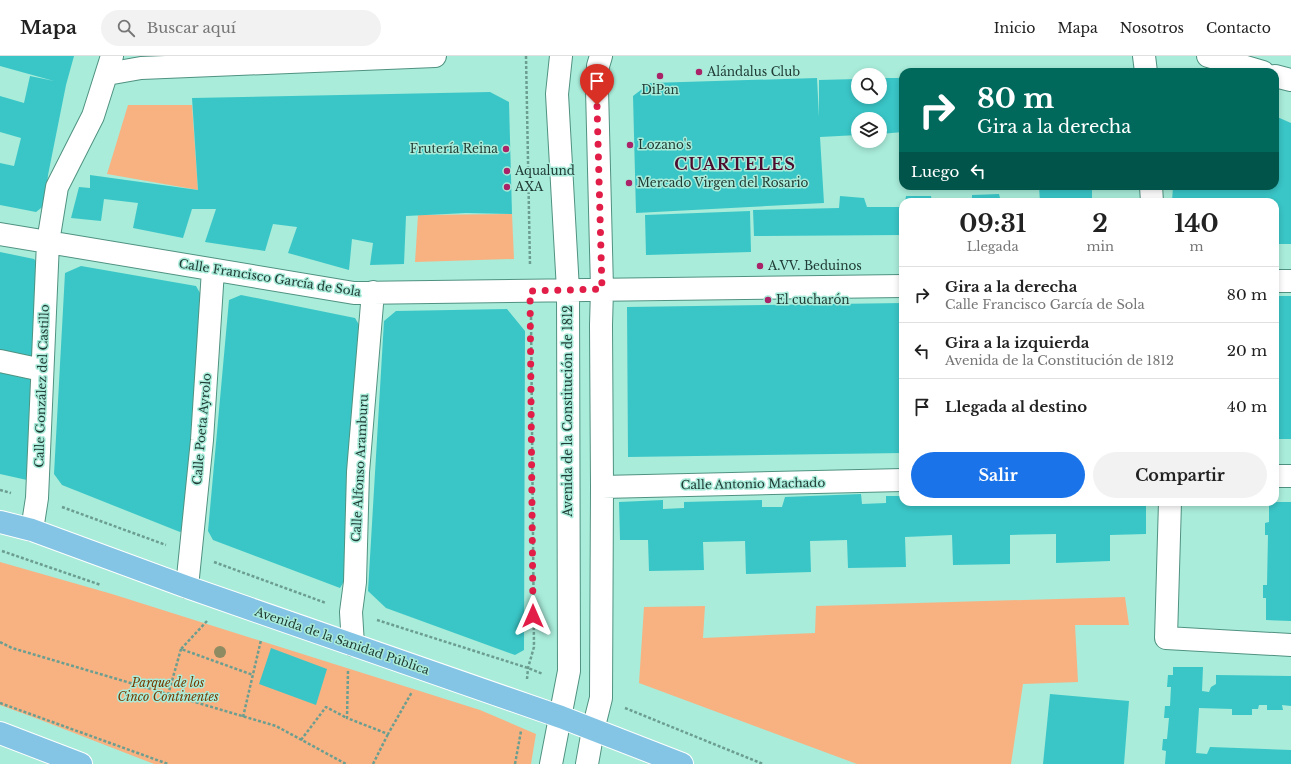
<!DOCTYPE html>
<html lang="es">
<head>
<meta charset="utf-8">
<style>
	body { margin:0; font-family:"Libre Baskerville",serif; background:#f2f2f2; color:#222; height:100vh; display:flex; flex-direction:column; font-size:15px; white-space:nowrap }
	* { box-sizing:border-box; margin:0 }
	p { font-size:13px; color:#767676 }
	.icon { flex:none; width:22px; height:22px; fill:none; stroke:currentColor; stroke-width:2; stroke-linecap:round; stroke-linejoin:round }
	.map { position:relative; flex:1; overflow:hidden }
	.details { position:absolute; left:899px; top:142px; width:380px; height:308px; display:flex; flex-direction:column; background:#fff; border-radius:12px; box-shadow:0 2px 6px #0003 }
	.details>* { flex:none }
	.hud { position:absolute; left:899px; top:12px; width:380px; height:122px; border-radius:12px; box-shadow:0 2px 6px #0003; background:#00695c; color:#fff; overflow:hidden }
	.controls { position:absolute; left:851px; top:12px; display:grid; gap:8px }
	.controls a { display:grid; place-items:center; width:36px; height:36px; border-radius:50%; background:#fff; box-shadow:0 2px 6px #0003; font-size:20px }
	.pin { position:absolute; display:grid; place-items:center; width:34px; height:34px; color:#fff; margin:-41px -17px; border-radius:50% 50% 50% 0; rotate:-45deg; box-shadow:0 0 4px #0007 }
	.pin .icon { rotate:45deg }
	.me { position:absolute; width:44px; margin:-22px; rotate:0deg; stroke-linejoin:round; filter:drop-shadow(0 0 3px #0008) }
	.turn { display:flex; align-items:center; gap:14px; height:84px; padding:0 12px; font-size:18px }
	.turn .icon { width:52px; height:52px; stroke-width:2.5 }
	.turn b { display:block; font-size:28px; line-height:34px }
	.then { display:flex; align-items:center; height:38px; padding:0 12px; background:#0003; gap:8px; font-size:15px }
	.eta { display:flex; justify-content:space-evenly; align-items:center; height:68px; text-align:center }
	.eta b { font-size:24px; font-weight:700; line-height:28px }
	.action { display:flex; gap:8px; margin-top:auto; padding:8px 12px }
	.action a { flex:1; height:46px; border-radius:24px; background:#1a73e8; color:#fff; font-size:16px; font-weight:700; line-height:46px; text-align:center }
	.action a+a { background:#f2f2f2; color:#222 }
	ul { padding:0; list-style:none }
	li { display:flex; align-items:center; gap:12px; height:56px; padding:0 12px; border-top:1px solid #e0e0e0 }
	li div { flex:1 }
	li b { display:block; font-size:15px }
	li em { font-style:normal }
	header { display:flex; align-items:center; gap:24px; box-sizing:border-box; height:56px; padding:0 20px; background:#fff; border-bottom:1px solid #e0e0e0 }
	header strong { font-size:19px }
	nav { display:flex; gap:22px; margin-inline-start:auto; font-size:14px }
	.search { width:280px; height:36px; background:#f2f2f2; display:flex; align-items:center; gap:10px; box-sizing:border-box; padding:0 14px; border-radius:22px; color:#767676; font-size:15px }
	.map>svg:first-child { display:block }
	.green { fill:#f8b282 }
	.building { fill:#3ac6c7 }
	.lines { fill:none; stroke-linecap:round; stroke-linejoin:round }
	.minor-casing { stroke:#509281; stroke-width:24 }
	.major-casing { stroke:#fff; stroke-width:24 }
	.path { stroke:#6c9e90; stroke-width:2.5; stroke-dasharray:3 2; stroke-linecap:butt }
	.minor { stroke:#fff; stroke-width:22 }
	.major { stroke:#84c4e4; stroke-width:22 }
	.tree { fill:#8e8a62 }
	.route { stroke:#e11d48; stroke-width:7; stroke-dasharray:0 12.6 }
	.poi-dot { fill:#aa2267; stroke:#a9ecda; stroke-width:1.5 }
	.labels { text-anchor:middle; stroke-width:3; stroke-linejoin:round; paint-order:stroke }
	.poi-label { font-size:12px; fill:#203c34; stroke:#a9ecda; text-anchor:start }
	.street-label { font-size:12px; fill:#203c34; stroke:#a9ecda }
	.park-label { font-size:12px; font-style:italic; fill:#773a00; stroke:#a9ecda }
	.district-label { font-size:16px; font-weight:bold; letter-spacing:1px; fill:#4d0c2d; stroke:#a9ecda }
</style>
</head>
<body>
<header>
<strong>Mapa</strong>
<div class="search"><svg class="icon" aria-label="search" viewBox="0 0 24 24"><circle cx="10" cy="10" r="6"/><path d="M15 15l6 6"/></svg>Buscar aquí</div>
<nav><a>Inicio</a><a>Mapa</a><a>Nosotros</a><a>Contacto</a></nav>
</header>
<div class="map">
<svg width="1291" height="708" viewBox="0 0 1291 708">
	<rect width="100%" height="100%" fill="#a9ecda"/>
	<!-- green -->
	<path class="green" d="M128 49H192L198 134 107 118Z
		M512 158 514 203 415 206 418 159Z
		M0 506 112 538 480 654 536 678 531 708H154L38 663 0 649Z
		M1125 541 1129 569H1075L1078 626 1023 628 1011 708H857L639 627 644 551 705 550 703 582 815 577 816 550Z"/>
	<!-- building -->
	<path class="building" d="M0 0H74L66 29 48 119 45 149 36 156 0 149V107L14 110 21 82 0 76V40L24 47 30 20 54 25 0 10Z
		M817 22 819 61V24L858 23V41H880V22H903V76L880 78V63H858V79L820 81 824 147 636 157 633 40 650 27Z
		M490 36 509 46 512 158 466 157 406 160 404 208 370 209 373 187 352 183 349 214 288 197 297 171 273 168 265 195 205 186 216 153H192L183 182 133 172 138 147 104 143 101 165 71 162 79 131 90 132V119L198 134 192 42Z
		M1275 60 1291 67V188H1275V146H1172L1173 130H1275Z
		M1039 130H1092V132L1049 134H1092V146H1040Z
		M999 138 1001 146H972V139Z
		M840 140 864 142 867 151H903V179L754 180 753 154 839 152Z
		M906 140H931L932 146H905Z
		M750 155 751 196 646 199 645 159Z
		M0 196 34 203 41 211 37 293 30 302 0 295Z
		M81 210 196 230 204 244 189 470 180 476 62 429 54 418 65 217Z
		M241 239 355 262 361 272 346 522 340 532 213 484 208 475 229 244Z
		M1275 240H1291V383H1275Z
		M903 247V397L628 401 627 251Z
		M507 253 525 275 524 594 515 599 386 552 368 535 384 265 396 255Z
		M0 316 33 323 27 424 0 418Z
		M861 438 862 448 886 447V440H903V446H967V449H989V446H1146V478L1110 479V505L1056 507V478L1010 479V508L953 509 952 479 905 481 906 511 848 512 847 484 810 485 811 516 746 518 745 485 703 486 704 514 649 515 648 484H620L619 446 663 444V453L684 452V446L762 444V451H782L785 441Z
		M1269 446H1291V565L1266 564V542H1263V529H1267L1268 479H1265V467L1269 466Z
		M271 592 327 613 316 649 259 628Z
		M1173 611H1203L1202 635 1209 636 1211 631 1216 628V619L1291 620V650L1282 649 1283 654H1267V649H1259L1258 653H1252V659H1232V653L1199 652 1196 697 1207 698 1210 691 1291 694V708H1165L1166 695 1162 694 1163 683H1167L1169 662H1164L1165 650H1170L1171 631H1167L1168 619H1173Z
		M1050 638 1129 645 1124 708H1043Z"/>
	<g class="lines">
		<defs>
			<path id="minor" d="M1144 0 1146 16
				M1208 0 1263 16
				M107 18 141 12 435 0
				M1275 20 1291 24
				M1151 130 1152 146
				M0 178 354 237 903 230
				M1275 225H1291
				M0 305 42 314
				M1275 420H1291
				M602 431 903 424
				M1170 446 1166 582 1291 589
				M32 474 37 442 48 186 57 131 93 60 112 0
				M187 531 202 384 213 214
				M353 589 351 556 355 526 358 416 373 236
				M551 708 569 615 568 234 557 38 561 0
				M587 708 593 674 601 642 602 431 601 269 602 233 597 33 598 10 601 0"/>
			<path id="major" d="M0 466 32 474 187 531 561 661 682 708
				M0 677 81 708"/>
		</defs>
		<!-- minor casing -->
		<use href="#minor" class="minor-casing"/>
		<!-- major casing -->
		<use href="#major" class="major-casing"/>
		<!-- path -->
		<path class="path" d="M526 0 530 209
			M0 434 11 437
			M62 451 166 489
			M2 495 101 529
			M214 506 326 547
			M377 564 528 612 543 618
			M207 565 181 593 253 619
			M0 586 12 592 276 670 346 708
			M348 615 347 662 388 678 412 636
			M527 623 528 612 534 591 531 260
			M168 639 181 593
			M0 647 168 708
			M625 652 763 708
			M243 661 261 584
			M301 684 326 651 347 662
			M373 708 388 678
			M515 708 521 675"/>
		<!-- minor -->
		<use href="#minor" class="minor"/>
		<!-- major -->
		<use href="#major" class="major"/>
	</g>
	<!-- trees -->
	<circle class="tree" cx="220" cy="596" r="6"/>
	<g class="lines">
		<!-- route -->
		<path class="route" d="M533 560 530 235 602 233 597 49"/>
	</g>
	<!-- markers -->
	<g class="poi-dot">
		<circle cx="699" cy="16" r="4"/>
		<circle cx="660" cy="20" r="4"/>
		<circle cx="630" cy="89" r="4"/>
		<circle cx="506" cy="93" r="4"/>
		<circle cx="507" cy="115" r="4"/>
		<circle cx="629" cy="127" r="4"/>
		<circle cx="507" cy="131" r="4"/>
		<circle cx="760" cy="210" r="4"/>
		<circle cx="768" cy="244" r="4"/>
	</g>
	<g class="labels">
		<!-- poi labels -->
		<g class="poi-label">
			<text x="707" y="20">Alándalus Club</text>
			<text x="660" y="38" text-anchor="middle">DiPan</text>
			<text x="638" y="93">Lozano's</text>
			<text x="498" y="97" text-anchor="end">Frutería Reina</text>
			<text x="515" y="119">Aqualund</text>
			<text x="637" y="131">Mercado Virgen del Rosario</text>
			<text x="515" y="135">AXA</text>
			<text x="768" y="214">A.VV. Beduinos</text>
			<text x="776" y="248">El cucharón</text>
		</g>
		<!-- street labels -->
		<g class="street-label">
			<text transform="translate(270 222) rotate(9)" y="4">Calle Francisco García de Sola</text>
			<text transform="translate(42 330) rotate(-88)" y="4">Calle González del Castillo</text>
			<text transform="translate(568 355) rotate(-90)" y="4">Avenida de la Constitución de 1812</text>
			<text transform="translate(202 373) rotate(-85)" y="4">Calle Poeta Ayrolo</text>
			<text transform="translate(360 412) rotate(-87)" y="4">Calle Alfonso Aramburu</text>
			<text transform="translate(753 428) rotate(-1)" y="4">Calle Antonio Machado</text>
			<text transform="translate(342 585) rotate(19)" y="4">Avenida de la Sanidad Pública</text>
		</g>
		<!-- park labels -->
		<g class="park-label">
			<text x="168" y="631">Parque de los<tspan x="168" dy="14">Cinco Continentes</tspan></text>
		</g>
		<!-- district labels -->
		<g class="district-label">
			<text x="735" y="114">CUARTELES</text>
		</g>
	</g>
</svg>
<div class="controls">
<a><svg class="icon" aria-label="search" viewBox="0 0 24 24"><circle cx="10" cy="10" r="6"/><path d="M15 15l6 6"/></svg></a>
<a><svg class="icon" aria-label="layers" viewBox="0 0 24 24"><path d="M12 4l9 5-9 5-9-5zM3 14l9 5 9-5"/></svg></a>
</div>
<div class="pin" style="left:597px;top:49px;background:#d93025"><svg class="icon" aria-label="arrive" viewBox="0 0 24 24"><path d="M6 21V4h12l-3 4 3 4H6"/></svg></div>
<svg class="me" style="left:533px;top:560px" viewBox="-20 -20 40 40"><path d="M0-17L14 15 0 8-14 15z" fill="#e11d48" stroke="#fff" stroke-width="4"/></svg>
<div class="hud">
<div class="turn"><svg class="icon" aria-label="right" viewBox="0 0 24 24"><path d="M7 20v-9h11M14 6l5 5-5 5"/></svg><div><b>80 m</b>Gira a la derecha</div></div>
<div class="then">Luego<svg class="icon" aria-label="left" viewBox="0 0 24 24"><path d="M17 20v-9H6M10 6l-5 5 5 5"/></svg></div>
</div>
<section class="details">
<div class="eta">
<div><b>09:31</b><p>Llegada</p></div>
<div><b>2</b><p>min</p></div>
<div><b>140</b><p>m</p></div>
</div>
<ul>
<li><svg class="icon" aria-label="right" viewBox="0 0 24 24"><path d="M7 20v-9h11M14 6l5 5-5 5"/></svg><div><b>Gira a la derecha</b><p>Calle Francisco García de Sola</p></div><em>80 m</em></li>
<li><svg class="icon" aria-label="left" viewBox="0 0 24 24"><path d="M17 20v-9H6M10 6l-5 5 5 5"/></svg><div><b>Gira a la izquierda</b><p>Avenida de la Constitución de 1812</p></div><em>20 m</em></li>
<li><svg class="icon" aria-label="arrive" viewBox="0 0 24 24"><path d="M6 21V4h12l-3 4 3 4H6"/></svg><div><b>Llegada al destino</b></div><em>40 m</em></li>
</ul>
<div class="action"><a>Salir</a><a>Compartir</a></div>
</section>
</div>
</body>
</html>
